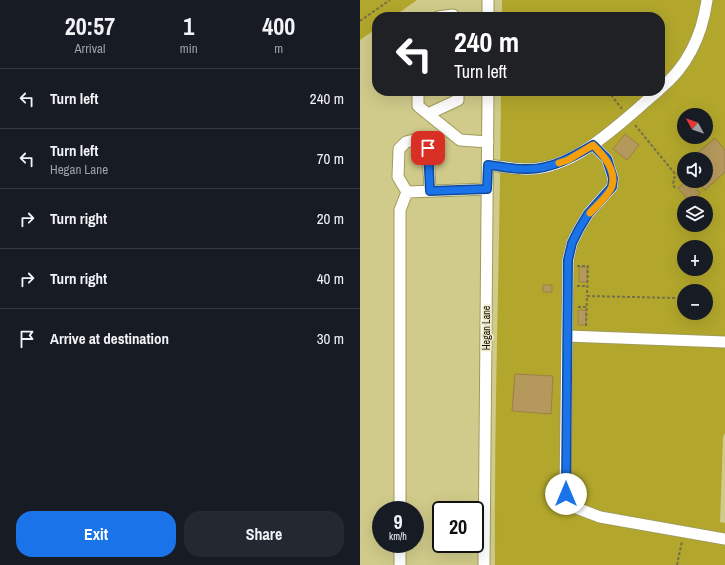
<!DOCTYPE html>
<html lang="en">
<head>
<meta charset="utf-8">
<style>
	body { margin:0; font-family:"Archivo Narrow",sans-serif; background:#242831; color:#f1f3f6; height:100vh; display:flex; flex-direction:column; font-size:15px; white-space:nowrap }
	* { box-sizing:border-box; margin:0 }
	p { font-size:13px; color:#9ea1a6 }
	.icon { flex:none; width:22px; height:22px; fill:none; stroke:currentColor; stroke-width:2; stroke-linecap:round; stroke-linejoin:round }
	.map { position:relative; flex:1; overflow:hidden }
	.sheet { display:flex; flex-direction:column; background:#171b24; width:360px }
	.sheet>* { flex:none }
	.banner { position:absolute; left:12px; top:12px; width:293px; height:84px; border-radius:16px; box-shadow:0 4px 16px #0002; background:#202124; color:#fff; overflow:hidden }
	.needle { width:26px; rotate:310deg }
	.fabs { position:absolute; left:317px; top:108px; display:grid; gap:8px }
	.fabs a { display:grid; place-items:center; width:36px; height:36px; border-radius:50%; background:#171b24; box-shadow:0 4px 16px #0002; font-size:20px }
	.speed { position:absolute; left:12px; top:501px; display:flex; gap:8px; font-size:20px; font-weight:700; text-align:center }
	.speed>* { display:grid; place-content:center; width:52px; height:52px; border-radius:50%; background:#171b24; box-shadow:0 4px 16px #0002; line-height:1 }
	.speed small { font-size:10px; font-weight:400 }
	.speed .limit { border:2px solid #111; border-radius:6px; background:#fff; color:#111 }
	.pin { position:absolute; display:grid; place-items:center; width:34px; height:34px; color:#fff; margin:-17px; border-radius:8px; box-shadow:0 2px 6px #0006 }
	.me { position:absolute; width:44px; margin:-22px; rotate:0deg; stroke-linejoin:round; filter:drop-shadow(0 0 3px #0008) }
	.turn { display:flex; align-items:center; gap:14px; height:84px; padding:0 16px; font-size:18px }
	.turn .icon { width:52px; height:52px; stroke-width:2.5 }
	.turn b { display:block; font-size:28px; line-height:34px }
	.eta { display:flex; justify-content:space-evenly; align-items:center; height:68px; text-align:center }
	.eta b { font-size:24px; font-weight:800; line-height:28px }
	.button { display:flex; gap:8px; margin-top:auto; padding:8px 16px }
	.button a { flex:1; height:46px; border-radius:16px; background:#1a73e8; color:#fff; font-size:16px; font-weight:800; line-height:46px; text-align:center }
	.button a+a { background:#242831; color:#f1f3f6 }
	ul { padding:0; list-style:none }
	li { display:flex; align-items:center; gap:12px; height:60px; padding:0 16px; border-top:1px solid #363941 }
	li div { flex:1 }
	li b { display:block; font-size:15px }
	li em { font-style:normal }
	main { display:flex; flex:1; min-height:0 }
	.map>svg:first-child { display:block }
	.green { fill:#b2a72c; fill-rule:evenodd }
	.building { fill:#b5985c; stroke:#9d8045 }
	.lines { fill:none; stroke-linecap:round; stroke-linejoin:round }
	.minor-casing { stroke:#a09b5b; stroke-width:13 }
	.path { stroke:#747048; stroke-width:2; stroke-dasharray:3 2; stroke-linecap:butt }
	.minor { stroke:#fff; stroke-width:11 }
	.route-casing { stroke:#114b97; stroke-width:10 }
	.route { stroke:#1a73e8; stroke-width:7 }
	.slow { stroke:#f59e0b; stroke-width:7 }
	.labels { text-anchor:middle; stroke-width:3.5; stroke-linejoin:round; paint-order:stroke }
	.street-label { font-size:10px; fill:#110e00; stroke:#eceaca }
</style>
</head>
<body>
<main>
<section class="sheet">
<div class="eta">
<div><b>20:57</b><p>Arrival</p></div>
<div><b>1</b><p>min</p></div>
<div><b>400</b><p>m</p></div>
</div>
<ul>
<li><svg class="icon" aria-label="left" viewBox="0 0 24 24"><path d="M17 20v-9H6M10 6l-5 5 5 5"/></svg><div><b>Turn left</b></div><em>240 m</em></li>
<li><svg class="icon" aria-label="left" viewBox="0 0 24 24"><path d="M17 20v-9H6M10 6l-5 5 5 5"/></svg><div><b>Turn left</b><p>Hegan Lane</p></div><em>70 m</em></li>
<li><svg class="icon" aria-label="right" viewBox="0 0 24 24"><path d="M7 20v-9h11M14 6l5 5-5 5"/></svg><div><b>Turn right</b></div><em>20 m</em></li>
<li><svg class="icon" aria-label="right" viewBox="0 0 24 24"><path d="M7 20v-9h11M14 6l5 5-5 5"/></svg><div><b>Turn right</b></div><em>40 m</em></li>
<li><svg class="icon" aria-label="arrive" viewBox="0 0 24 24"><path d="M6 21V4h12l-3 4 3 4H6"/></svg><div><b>Arrive at destination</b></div><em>30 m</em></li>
</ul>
<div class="button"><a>Exit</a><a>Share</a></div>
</section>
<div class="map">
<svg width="365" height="565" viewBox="0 0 365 565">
	<rect width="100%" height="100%" fill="#d0cb8a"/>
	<!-- green -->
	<path class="green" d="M0 0H57L33 17H17V28L0 40Z
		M142 0H365V433L363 437 360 522 365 523V565H135C134 407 140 249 141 91H300V17H142ZM324 115H346V137H324ZM324 159H346V181H324ZM324 203H346V225H324ZM324 247H346V269H324ZM324 291H346V313H324Z"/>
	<!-- building -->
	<path class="building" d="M265 134 279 145 267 160 253 149Z
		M355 138 365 150V172L345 190 337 181H346V159H330Z
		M327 181H330L340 193 330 202 318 188Z
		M219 267H227V282H219Z
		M183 285H192V292H183Z
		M218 310H226V325H218Z
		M155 374 193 376 191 414 152 411Z"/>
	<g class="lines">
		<defs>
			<path id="minor" d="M78 17 93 15 94 17
				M128 17V0
				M300 89C328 66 342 36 347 0
				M58 91V106L100 140 128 142
				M68 114 98 100V91
				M233 145 247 159 253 178 252 187 228 214 219 229 212 243 208 260 205 494 207 499 214 507 240 517 365 539
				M128 165C140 166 154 169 167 169 216 170 263 120 298 91
				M47 192 38 177 39 149 46 142 54 140 68 149 70 191
				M207 336 365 342
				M40 510V210L47 192 127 189
				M40 565V544
				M124 565 128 91"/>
		</defs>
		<!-- minor casing -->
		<use href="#minor" class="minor-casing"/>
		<!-- path -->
		<path class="path" d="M0 21 30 0
			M248 91 262 109
			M275 125 316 175
			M315 188 313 185 314 178 319 173 324 174
			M217 266H228L227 296
			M217 286H227
			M218 307H227
			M226 326 227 296 316 298V297
			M317 565 322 541"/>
		<!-- minor -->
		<use href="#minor" class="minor"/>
	</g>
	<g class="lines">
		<defs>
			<path id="route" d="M68 148 70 191 127 189 128 165C140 166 154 170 168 169 192 169 213 157 233 145L247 159 253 178 252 187 228 214 219 229 212 243 208 260 206 494"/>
		</defs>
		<!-- route casing -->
		<use href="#route" class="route-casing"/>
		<!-- route -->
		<use href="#route" class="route"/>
		<!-- slow -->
		<path class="slow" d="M199 163 208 160 233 145C243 155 257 170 252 186 250 194 236 206 230 213"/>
	</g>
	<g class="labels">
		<!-- street labels -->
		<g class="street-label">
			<text transform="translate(126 328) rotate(-90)" y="4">Hegan Lane</text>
		</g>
	</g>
</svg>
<div class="fabs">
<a><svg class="needle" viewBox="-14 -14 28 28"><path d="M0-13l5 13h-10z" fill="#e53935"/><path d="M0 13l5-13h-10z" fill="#9ea1a6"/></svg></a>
<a><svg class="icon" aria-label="sound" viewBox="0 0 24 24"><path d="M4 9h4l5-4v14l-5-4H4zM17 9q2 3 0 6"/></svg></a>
<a><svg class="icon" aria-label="layers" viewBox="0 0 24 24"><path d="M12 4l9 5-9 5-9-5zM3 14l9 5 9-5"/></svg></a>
<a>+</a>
<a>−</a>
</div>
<div class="speed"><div>9<small>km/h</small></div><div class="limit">20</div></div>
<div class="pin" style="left:68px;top:148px;background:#d93025"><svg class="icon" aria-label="arrive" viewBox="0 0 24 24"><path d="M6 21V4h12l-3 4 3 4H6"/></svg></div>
<svg class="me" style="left:206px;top:494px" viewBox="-20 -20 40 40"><circle r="19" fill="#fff"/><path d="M0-13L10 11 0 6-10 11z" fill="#1a73e8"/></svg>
<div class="banner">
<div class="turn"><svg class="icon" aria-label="left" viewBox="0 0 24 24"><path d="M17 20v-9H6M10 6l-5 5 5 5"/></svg><div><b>240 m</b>Turn left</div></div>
</div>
</div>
</main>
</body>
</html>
